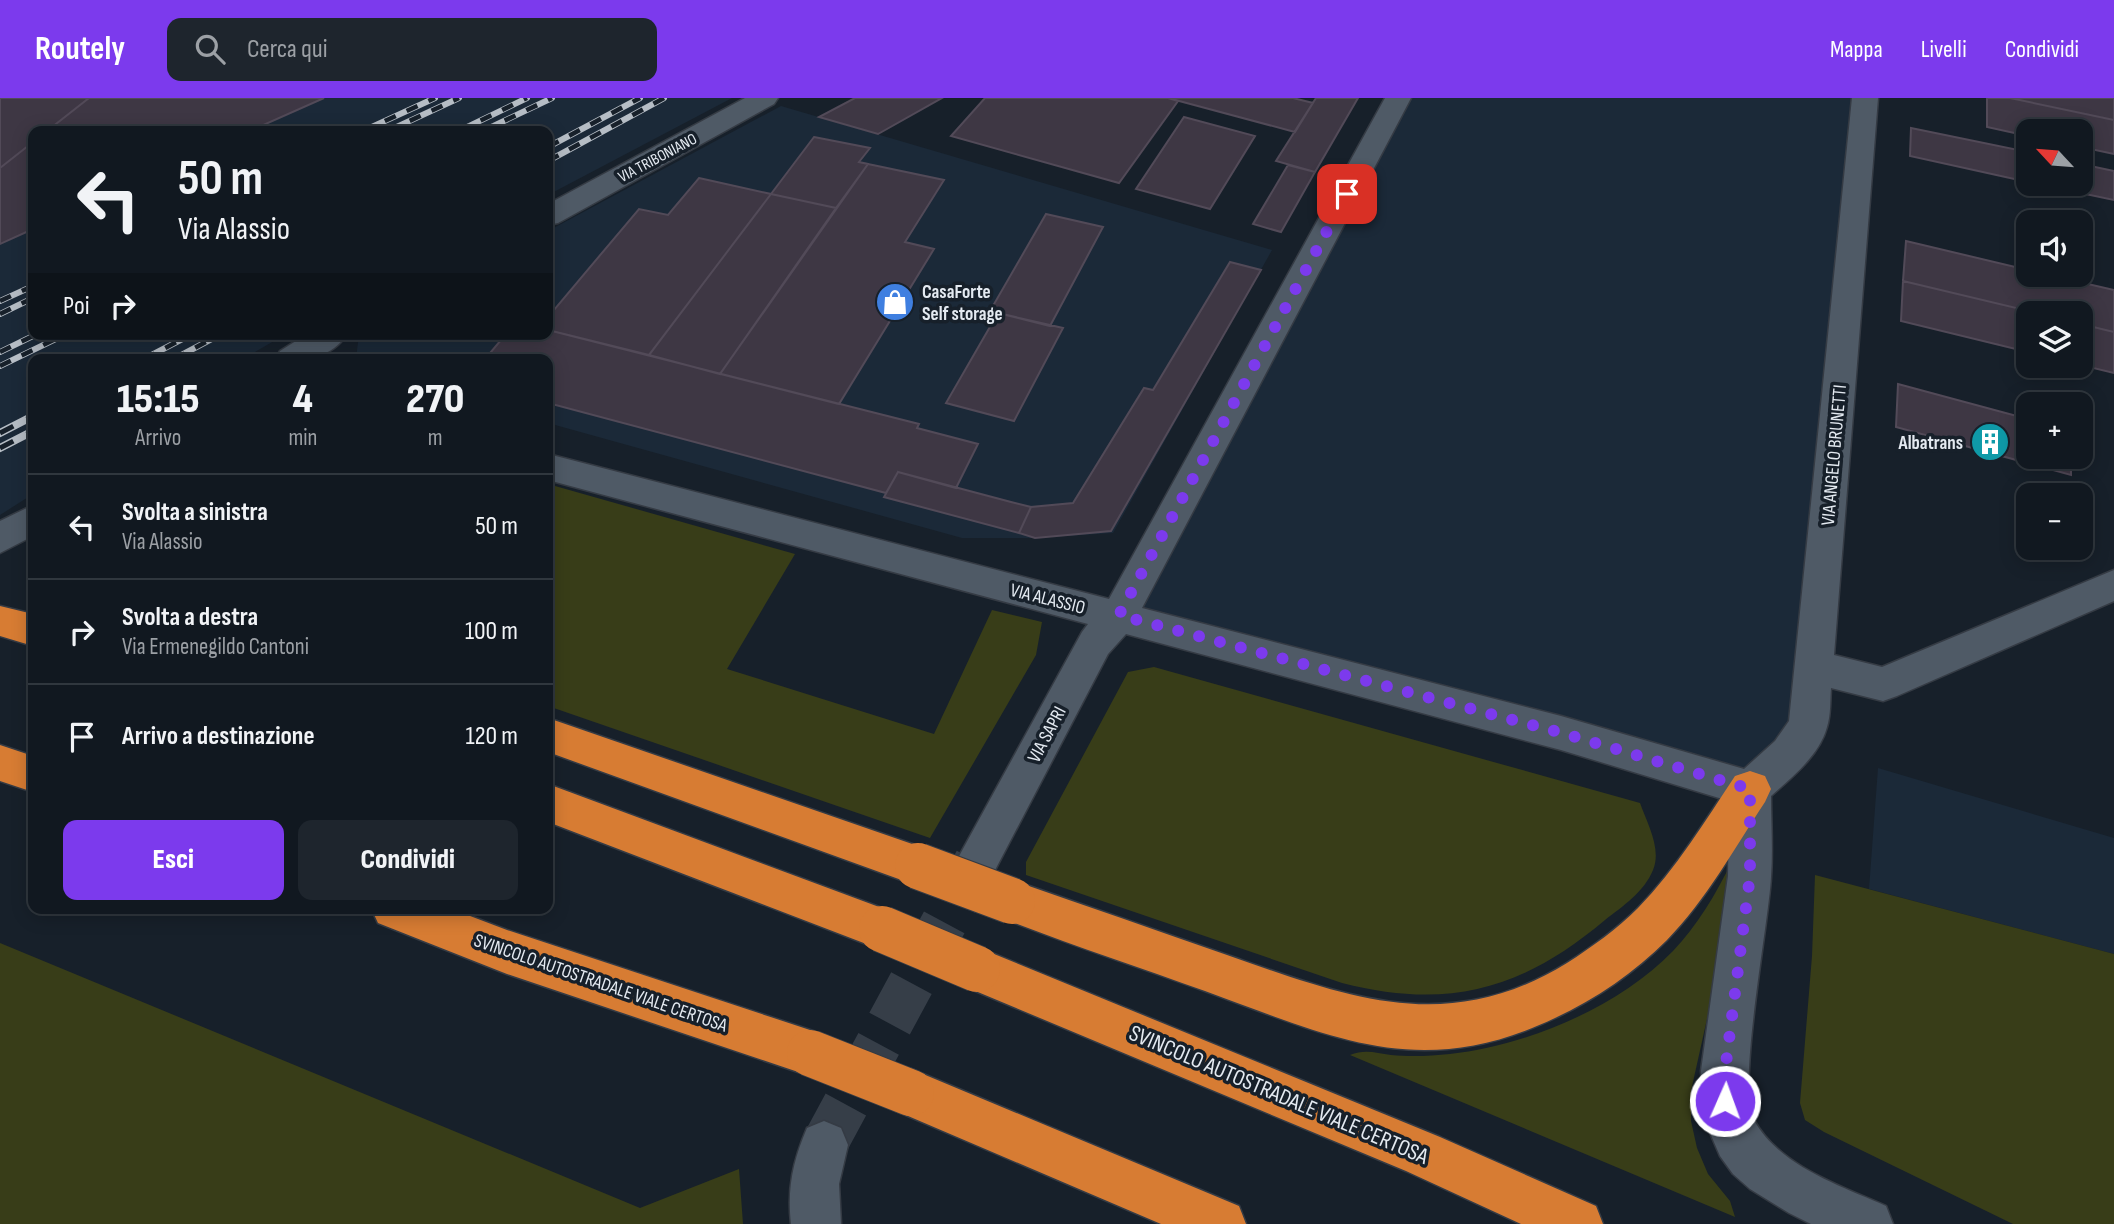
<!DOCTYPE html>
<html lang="it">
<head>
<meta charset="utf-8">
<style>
	body { margin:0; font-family:"Sofia Sans Condensed",sans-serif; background:#1e252d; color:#f1f3f6; height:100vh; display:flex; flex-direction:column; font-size:26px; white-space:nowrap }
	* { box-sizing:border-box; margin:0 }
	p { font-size:23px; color:#9ca0a5 }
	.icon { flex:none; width:38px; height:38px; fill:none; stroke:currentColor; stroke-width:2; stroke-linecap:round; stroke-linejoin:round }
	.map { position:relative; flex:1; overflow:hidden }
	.sheet { position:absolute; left:28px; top:256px; width:525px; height:560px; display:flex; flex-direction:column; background:#111820; border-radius:14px; box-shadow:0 4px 18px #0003,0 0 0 2px #30373e }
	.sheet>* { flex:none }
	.banner { position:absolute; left:28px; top:28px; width:525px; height:214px; border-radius:14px; box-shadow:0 4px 18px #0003,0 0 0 2px #30373e; background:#111820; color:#f1f3f6; overflow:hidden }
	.needle { width:46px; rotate:296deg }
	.tools { position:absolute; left:2016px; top:21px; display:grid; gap:14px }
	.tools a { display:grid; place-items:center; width:77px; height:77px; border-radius:14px; background:#111820; box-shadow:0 4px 18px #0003,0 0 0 2px #30373e; font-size:35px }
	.pin { position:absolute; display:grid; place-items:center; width:60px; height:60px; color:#fff; margin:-30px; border-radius:14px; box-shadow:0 4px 10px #0006 }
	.me { position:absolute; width:77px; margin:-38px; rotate:2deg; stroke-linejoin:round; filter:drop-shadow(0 0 5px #0008) }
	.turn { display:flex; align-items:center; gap:24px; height:147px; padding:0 35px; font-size:32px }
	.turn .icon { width:91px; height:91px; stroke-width:2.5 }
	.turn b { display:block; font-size:49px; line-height:60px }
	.then { display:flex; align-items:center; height:66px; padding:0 35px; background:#0003; gap:14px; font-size:26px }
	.eta { display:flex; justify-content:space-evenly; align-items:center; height:119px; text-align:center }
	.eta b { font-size:42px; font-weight:800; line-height:49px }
	.action { display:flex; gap:14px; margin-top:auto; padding:14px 35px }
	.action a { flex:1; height:80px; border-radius:14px; background:#7c3aed; color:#fff; font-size:28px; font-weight:800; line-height:80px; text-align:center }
	.action a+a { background:#1e252d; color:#f1f3f6 }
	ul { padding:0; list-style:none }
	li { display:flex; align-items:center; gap:21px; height:105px; padding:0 35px; border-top:2px solid #30373e }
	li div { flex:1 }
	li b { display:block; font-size:26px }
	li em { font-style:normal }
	header { display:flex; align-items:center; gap:42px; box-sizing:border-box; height:98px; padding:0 35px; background:#7c3aed; color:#fff }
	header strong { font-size:33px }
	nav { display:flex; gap:38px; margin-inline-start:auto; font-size:24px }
	.search { width:490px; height:63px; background:#1e252d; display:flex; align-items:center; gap:18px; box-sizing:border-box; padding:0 24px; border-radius:14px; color:#9ca0a5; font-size:26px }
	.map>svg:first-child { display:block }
	.built { fill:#1b2938 }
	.green { fill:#383d18 }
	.building { fill:#3e3744; stroke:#524a58; stroke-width:2 }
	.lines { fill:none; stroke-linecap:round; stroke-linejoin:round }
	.minor-tunnel { stroke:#363e48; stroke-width:46; stroke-dasharray:46 23; stroke-linecap:butt }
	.minor-casing { stroke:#353b44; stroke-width:3 }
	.highway-casing { stroke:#353b44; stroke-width:3 }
	.minor { fill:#4f5a66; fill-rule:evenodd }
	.highway { fill:#d77c33; fill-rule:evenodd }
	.rail-far1-casing { stroke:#b6bdc5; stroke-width:6 }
	.rail-casing { stroke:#b6bdc5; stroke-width:8 }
	.rail-far1 { stroke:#17202a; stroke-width:4.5; stroke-dasharray:12; stroke-linecap:butt }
	.rail { stroke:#17202a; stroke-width:5; stroke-dasharray:15; stroke-linecap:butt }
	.highway-bridge-casing { stroke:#353b44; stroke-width:48; stroke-linecap:butt }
	.highway-bridge { stroke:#d77c33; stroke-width:46 }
	.route { stroke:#7c3aed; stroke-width:12; stroke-dasharray:0 21.6 }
	.labels { text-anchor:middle; stroke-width:7; stroke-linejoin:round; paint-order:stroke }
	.far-street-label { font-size:16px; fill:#e4eaf1; stroke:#17202a }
	.poi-label { font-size:19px; font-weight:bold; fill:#e4eaf1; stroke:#17202a; text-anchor:start }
	.street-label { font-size:19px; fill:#e4eaf1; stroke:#17202a }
	.near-street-label { font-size:23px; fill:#e4eaf1; stroke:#17202a }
</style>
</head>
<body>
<header>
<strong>Routely</strong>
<div class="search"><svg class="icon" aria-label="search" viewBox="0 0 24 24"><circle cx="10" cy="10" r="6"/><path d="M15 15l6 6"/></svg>Cerca qui</div>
<nav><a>Mappa</a><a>Livelli</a><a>Condividi</a></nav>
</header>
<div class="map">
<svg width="2114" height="1126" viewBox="0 0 2114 1126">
	<rect width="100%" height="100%" fill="#17202a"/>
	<!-- built -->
	<path class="built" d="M0 0H732L548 97V33H33V236H286L243 261H33V396L0 417Z
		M1399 0H1867L1808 628 1750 691 1119 518Z
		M781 8 1272 152 1113 435 1035 440H962L548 325V261H356L359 236H548V133Z
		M1878 670 2114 740V856L1869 791Z"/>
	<!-- green -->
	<path class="green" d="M548 386 795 456 727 571 934 636 992 512 1042 524 1036 557 930 740 548 608Z
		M1154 569 1640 705C1647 725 1662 751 1653 772 1644 794 1623 808 1605 822 1522 892 1448 912 1342 885L1026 777V764L1128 574Z
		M1731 765 1719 867 1691 993V1023L1697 1050 1708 1076 1730 1103 1735 1119 1350 957C1365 951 1376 955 1391 957 1410 959 1431 958 1450 956 1526 948 1619 909 1673 853 1697 828 1716 796 1731 765Z
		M1815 777 2114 856V1126H2013L1824 1034 1805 1022 1800 1005 1812 858Z
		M0 845 640 1110 739 1071 743 1126H0Z"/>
	<!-- building -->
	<path class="building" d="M0 0H89L47 33H33V44L0 70Z
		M89 0H324L250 33H47Z
		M855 0H942L878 36 819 19Z
		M985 0H1168L1178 3 1119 85 951 38Z
		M1168 0H1293L1313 5 1295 34Z
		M1316 0H1358L1315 74 1276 63Z
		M1987 0H2010L2114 22V56L2081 49V33H2028V38L1987 29Z
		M2010 0H2114V22Z
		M1184 19 1255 38 1210 111 1136 91Z
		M1911 30 2028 54V84L1910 58Z
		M814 39 870 50 859 64 868 66 836 110 771 96Z
		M33 44V131L0 146V70Z
		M868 66 944 82 905 144 934 151 839 306 720 276Z
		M2081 66 2114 73V102L2038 86H2081Z
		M1288 67 1315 74 1281 134 1253 126Z
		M699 80 771 96 649 257 548 232V219L639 111 668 117Z
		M771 96 836 110 720 276 649 257Z
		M1046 116 1103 129 1050 228 990 213Z
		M1906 143 2028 172V177H2049L2114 192V234L2081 226V215H2037L1903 183Z
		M1230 164 1261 172 1111 433 1035 440 1019 435 1031 409 1073 405 1144 290 1153 292Z
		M1903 183 2037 215H2028V254L1901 223Z
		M998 215 1063 230 1014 323 946 305Z
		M2081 226 2114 234V275L2081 267Z
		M548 232 919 326 917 330 978 346 956 390 898 374 886 395 548 305V261H485L506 236H548Z
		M1898 286 2028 321V359H2071V377L1896 329Z
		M898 374 1011 404 1031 409 1019 435 884 399Z"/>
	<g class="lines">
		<!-- minor-tunnel -->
		<path class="minor-tunnel" d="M824 1047 979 760"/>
		<defs>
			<path id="minor" d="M745 0H778L774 6 558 125 548 127V106Z
				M1385 0H1411L1142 510 1561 618 1744 671 1775 643 1789 623 1852 0H1878L1834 557 1882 569 2114 472V503L1897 598 1883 603 1831 590C1830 602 1831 617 1827 629 1819 658 1792 679 1771 698 1771 725 1773 752 1771 779 1769 824 1736 991 1754 1022 1779 1068 1841 1088 1886 1108L1893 1126H1811L1789 1115 1750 1091 1733 1076 1720 1058 1704 1021 1701 973 1728 778 1729 703 1561 652 1126 536 1108 556 994 774 979 780 964 774 958 760 1082 534 1088 526 548 382V356L1109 501Z
				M307 236H347C330 263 302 261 275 261L280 253Z
				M33 407V438L0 455V423Z
				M824 1023 841 1030 848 1047 839 1086 841 1126H791C787 1090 793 1063 807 1030Z"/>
			<path id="highway" d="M0 508 33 516V548L0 538Z
				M548 620 918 748 933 754 939 768 933 782 918 788 548 654Z
				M0 647 33 658V694L0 683Z
				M1750 673 1765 678 1771 691 1765 704C1734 751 1706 802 1667 842 1635 874 1596 901 1555 920 1421 984 1334 940 1205 893 1136 868 1065 845 997 818L990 803 997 788 1012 782C1084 807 1156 832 1227 857 1348 899 1447 939 1567 865 1592 849 1617 831 1638 810 1676 771 1705 723 1735 678Z
				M548 686 898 816 904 831 898 846 882 852 548 724Z
				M371 810H449L507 832 810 932 827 938 833 955 827 972 810 978 507 876 378 825Z
				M977 849 1440 1039 1596 1108 1603 1126H1521L1406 1073 961 887 954 871 961 855Z
				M911 971 1239 1108 1246 1126H1161L894 1012 887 995 894 978Z"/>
		</defs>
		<!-- minor casing -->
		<use href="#minor" class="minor-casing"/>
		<!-- highway casing -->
		<use href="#highway" class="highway-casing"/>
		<!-- minor -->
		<use href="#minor" class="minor"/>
		<!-- highway -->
		<use href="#highway" class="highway"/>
		<defs>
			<path id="rail-far1" d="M363 33 435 0
				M388 33 459 0
				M459 33 527 0
				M483 33 552 0
				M548 49 640 0
				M548 63 664 0
				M0 203 33 188
				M0 216 33 200
				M0 254 37 236
				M144 261 192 236
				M174 261 221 236
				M0 268 66 236"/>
			<path id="rail" d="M0 335 33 318
				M0 350 33 333"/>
		</defs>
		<!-- rail-far1 casing -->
		<use href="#rail-far1" class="rail-far1-casing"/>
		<!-- rail casing -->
		<use href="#rail" class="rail-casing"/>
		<!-- rail-far1 -->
		<use href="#rail-far1" class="rail-far1"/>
		<!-- rail -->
		<use href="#rail" class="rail"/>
		<defs>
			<path id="highway-bridge" d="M918 768 1012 803
				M882 831 977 871
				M810 955 911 995"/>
		</defs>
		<!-- highway-bridge casing -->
		<use href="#highway-bridge" class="highway-bridge-casing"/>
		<!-- highway-bridge -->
		<use href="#highway-bridge" class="highway-bridge"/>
	</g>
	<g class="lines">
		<!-- route -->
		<path class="route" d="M1347 96 1119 517 1562 635 1750 691V778L1725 973V1003"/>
	</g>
	<!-- icons -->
	<defs>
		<symbol id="shop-disc" viewBox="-11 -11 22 22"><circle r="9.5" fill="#3f7fe0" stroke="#17202a"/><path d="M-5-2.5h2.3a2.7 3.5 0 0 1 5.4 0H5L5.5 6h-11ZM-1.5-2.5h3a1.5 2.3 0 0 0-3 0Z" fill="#fff"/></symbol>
		<symbol id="building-disc" viewBox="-11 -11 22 22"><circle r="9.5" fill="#0f9aa8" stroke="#17202a"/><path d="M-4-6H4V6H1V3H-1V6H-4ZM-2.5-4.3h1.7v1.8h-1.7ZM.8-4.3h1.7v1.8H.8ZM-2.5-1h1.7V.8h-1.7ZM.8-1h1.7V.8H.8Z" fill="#fff"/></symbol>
	</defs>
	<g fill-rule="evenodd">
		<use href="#shop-disc" x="873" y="182" width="44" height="44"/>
		<use href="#building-disc" x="1968" y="322" width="44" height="44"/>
	</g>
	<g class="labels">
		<!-- far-street labels -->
		<g class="far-street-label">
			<text transform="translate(657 59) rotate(-28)" y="6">VIA TRIBONIANO</text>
		</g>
		<!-- poi labels -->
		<g class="poi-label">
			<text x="922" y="200">CasaForte<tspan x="922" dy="22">Self storage</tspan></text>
			<text x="1963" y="351" text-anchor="end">Albatrans</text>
		</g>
		<!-- street labels -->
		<g class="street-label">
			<text transform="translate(1833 357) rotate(-85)" y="7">VIA ANGELO BRUNETTI</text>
			<text transform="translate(1048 500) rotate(14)" y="7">VIA ALASSIO</text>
			<text transform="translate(1046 636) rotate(-62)" y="7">VIA SAPRI</text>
			<text transform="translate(601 884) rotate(19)" y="7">SVINCOLO AUTOSTRADALE VIALE CERTOSA</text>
		</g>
		<!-- near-street labels -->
		<g class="near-street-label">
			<text transform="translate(1279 996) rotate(23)" y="8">SVINCOLO AUTOSTRADALE VIALE CERTOSA</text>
		</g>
	</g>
</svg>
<div class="tools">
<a><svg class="needle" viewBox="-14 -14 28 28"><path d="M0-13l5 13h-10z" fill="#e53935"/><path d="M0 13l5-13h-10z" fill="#9ca0a5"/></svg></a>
<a><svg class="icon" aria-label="sound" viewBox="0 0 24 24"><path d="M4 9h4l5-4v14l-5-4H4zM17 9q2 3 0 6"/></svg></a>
<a><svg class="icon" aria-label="layers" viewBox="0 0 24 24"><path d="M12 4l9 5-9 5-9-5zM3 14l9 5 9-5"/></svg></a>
<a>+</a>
<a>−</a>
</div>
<div class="pin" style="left:1347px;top:96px;background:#d93025"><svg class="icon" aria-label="arrive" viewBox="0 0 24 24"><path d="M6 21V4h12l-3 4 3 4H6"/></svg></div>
<svg class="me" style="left:1725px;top:1003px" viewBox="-20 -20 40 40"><circle r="17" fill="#7c3aed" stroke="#fff" stroke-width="3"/><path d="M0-11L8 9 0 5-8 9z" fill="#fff"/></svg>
<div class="banner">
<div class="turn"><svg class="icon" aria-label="left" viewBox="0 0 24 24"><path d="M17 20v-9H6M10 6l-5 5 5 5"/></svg><div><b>50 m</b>Via Alassio</div></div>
<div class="then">Poi<svg class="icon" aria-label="right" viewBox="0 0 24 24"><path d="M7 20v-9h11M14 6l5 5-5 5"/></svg></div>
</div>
<section class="sheet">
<div class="eta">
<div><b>15:15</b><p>Arrivo</p></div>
<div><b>4</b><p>min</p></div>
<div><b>270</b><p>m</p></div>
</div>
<ul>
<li><svg class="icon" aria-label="left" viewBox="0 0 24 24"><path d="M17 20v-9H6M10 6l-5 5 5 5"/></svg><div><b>Svolta a sinistra</b><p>Via Alassio</p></div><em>50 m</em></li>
<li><svg class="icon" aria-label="right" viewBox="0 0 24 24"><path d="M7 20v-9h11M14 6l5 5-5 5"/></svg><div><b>Svolta a destra</b><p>Via Ermenegildo Cantoni</p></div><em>100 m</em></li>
<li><svg class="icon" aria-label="arrive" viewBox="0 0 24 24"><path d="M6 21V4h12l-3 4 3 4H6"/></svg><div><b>Arrivo a destinazione</b></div><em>120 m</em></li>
</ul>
<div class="action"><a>Esci</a><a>Condividi</a></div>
</section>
</div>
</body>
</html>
